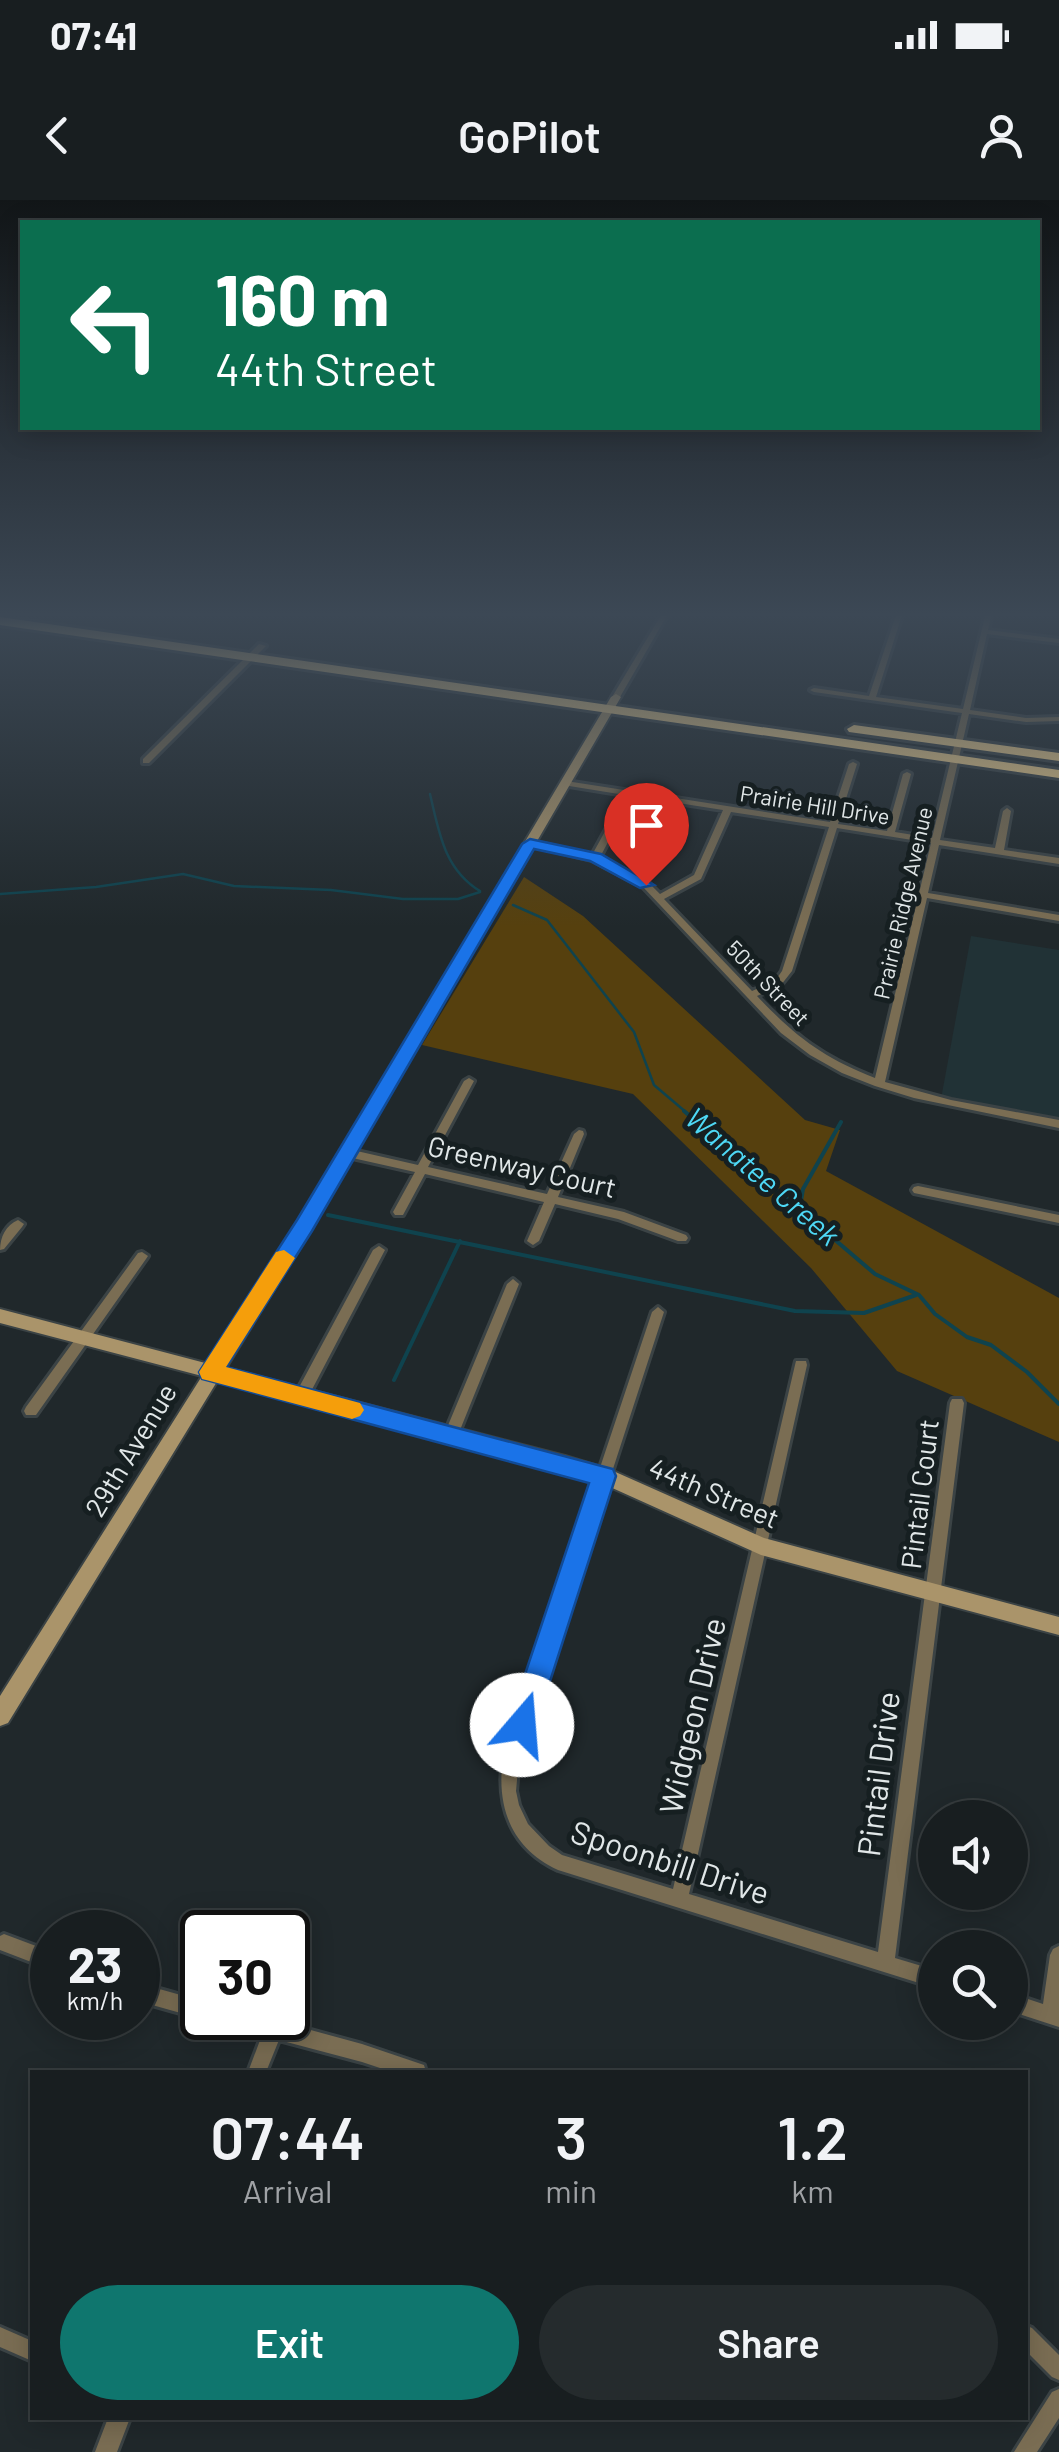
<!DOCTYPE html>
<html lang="en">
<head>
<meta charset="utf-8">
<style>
	body { margin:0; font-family:Barlow,sans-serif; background:#252b2d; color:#f1f3f6; height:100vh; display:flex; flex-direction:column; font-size:38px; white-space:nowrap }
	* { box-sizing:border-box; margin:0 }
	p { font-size:32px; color:#9fa2a5 }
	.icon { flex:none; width:55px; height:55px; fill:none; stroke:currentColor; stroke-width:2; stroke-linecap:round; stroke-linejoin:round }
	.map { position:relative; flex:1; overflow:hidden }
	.panel { position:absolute; left:30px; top:1870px; width:998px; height:350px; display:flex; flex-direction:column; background:#181e20; border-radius:0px; box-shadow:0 5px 25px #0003,0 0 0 2px #363c3e }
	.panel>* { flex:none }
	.guide { position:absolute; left:20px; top:20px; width:1020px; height:210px; border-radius:0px; box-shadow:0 5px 25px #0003,0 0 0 2px #363c3e; background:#0b6e4f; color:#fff; overflow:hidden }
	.fabs { position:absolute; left:918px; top:1600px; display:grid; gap:20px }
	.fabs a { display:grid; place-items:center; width:110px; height:110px; border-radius:50%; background:#181e20; box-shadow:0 5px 25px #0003,0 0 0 2px #363c3e; font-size:50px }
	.speed { position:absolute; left:30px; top:1710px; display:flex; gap:20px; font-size:50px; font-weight:700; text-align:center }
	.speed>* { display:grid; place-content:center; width:130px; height:130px; border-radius:50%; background:#181e20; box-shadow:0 5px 25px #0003,0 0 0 2px #363c3e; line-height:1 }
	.speed small { font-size:25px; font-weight:400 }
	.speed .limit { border:5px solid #111; border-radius:15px; background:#fff; color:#111 }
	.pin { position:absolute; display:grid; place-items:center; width:85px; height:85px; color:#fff; margin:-102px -42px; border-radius:50% 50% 50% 0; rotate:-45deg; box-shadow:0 0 10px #0007 }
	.pin .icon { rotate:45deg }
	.me { position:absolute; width:110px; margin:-55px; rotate:18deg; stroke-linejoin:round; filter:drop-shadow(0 0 8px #0008) }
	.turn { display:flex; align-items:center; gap:35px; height:210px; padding:0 30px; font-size:45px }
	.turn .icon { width:130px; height:130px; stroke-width:2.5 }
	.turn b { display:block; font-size:70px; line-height:85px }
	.eta { display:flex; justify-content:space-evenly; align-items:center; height:170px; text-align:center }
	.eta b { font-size:60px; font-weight:600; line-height:70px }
	.cta { display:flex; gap:20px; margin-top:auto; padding:20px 30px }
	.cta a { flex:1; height:115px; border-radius:60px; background:#0f766e; color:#fff; font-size:40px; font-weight:600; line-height:115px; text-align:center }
	.cta a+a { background:#252b2d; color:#f1f3f6 }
	.status { display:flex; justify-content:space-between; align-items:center; height:70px; padding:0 50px; background:#181e20; direction:ltr }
	.status svg { height:28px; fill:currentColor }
	header { display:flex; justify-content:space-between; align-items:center; height:130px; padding:0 30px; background:#181e20; font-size:45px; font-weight:600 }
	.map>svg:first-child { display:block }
	.built { fill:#213236 }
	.green { fill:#56400e }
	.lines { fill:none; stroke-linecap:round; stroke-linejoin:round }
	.stream-far1 { stroke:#0f434e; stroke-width:2.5 }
	.stream { stroke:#0f434e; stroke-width:4 }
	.street-casing { stroke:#3b4345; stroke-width:6 }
	.secondary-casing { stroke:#3b4345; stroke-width:4 }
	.highway-casing { stroke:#3b4345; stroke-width:6 }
	.street { fill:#7a6d53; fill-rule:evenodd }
	.secondary { fill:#aa946a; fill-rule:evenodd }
	.highway { fill:#f0cf8c; fill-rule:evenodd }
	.route { fill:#1a73e8; stroke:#114b97; stroke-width:2.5 }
	.slow { fill:#f59e0b }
	.labels { text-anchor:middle; stroke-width:10; stroke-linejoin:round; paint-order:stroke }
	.far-street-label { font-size:22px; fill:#e1e7e8; stroke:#161f21 }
	.street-label { font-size:28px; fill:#e1e7e8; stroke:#161f21 }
	.water-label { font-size:30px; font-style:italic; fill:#4ed8f5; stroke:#161f21 }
	.near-street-label { font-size:32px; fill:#e1e7e8; stroke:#161f21 }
</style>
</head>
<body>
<div class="status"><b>07:41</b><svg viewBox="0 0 49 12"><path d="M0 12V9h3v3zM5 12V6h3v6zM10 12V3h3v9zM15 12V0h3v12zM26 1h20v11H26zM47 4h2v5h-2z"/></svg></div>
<header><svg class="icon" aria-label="back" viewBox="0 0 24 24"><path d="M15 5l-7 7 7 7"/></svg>GoPilot<svg class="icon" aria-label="person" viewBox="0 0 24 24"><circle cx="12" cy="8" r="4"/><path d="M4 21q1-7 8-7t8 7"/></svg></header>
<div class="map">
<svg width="1059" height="2252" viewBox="0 0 1059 2252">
	<rect width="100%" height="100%" fill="#20282b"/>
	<!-- built -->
	<path class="built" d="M971 736 1059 750V924L941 899Z"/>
	<!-- green -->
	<path class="green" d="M524 677 583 716 805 920 840 930 826 971 1059 1098V1242L897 1171 811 1068 633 894 422 845Z"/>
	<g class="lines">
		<!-- stream-far1 -->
		<path class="stream-far1" d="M430 594C439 632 444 669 480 691
			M0 694 96 687 183 674 234 686 331 690 403 699H458L480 692
			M513 705 547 720 634 832 654 885 687 913"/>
		<!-- stream -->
		<path class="stream" d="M684 911 875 1074 919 1095 935 1114 967 1137 991 1145 1027 1172 1059 1204
			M800 1007 803 989 841 922
			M328 1015 795 1111 864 1113 916 1095
			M394 1180 460 1041"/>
		<defs>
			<path id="street" d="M663 412H669L620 497 613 499 612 497Z
				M897 412H903L876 497 963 509 986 412H992L988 430 1059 439V443L987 434 970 510 1026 518 1059 517V521L1026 522 969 514 940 640 995 648 1003 611 1007 608 1011 611 1004 650 1059 658V664L939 645 928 693 1059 715V721L927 698 885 882 951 900 1059 920V928L914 898 875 886 842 873 810 855 781 833 643 687 592 660 526 644 530 641 592 655 625 595 563 585V581H566L830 622 849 564 853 562 857 564 838 624 887 631 903 574 907 572 911 574 895 632 932 638 962 513 814 492 810 490 814 488 869 496ZM633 596 723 610 694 675 660 694 649 683 600 657ZM731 612 829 627 782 771 775 781 752 791 664 699 701 679ZM837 628 931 643 875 878C822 857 796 837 757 796L781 785 792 771Z
				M259 444 266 446 149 563H143V559Z
				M469 878 474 881 428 967 547 994 574 934 579 930 583 931 584 934 558 997 624 1012 686 1035 688 1038 686 1041H678L618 1019 555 1004 539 1041 533 1045 527 1041 544 1002 425 974 403 1015H395L393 1012 415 972 348 957 342 953 348 949 418 965 464 881Z
				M918 986 1059 1015V1023L914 993 912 990 914 987Z
				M18 1020 24 1024 22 1027 4 1049 0 1050C0 1037 6 1025 18 1020Z
				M379 1046 385 1050 306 1201H296L294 1197 296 1193 373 1050Z
				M142 1052 148 1056 146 1059 36 1215H26L24 1211 26 1207 138 1053Z
				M513 1079 519 1084 458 1235 456 1239 451 1240 446 1239 444 1235 507 1084Z
				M658 1107 664 1112 519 1558 516 1591 519 1605 528 1624 549 1646 562 1655 673 1689 795 1165 796 1161H806L807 1165 689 1694 878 1752 950 1203 952 1199H962L964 1203 895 1758 935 1770V1788L558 1670C511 1648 496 1607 503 1558L652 1112Z
				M4 1734 52 1752V1770L0 1750V1736Z
				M1059 1746V1827L1010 1811V1793L1043 1804 1050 1755 1053 1749Z
				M138 1783 202 1801V1818H206L202 1819 138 1801Z
				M223 1818H264L274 1820 362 1844 424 1865 426 1872H392L362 1862 279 1840 266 1872H248L262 1835 226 1824Z
				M1025 2125 1032 2128 1059 2155V2180L1052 2177 1025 2150Z
				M0 2127 32 2141V2161L0 2147Z
				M1059 2189V2218L1037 2252H1014L1052 2192Z
				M108 2218H130L117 2252H95Z"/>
			<path id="secondary" d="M616 494 621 497 311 1029 226 1168 565 1256 611 1270 764 1338 1059 1417V1435L761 1355 599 1282 565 1272 218 1180 8 1523 0 1526V1496L202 1176 0 1123V1109L209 1164 299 1021 611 497Z"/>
			<path id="highway" d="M0 417 1059 570V578L0 425Z
				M854 525 1059 553V561L849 532 847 529Z"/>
		</defs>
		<!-- street casing -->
		<use href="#street" class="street-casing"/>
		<!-- secondary casing -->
		<use href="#secondary" class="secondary-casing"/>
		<!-- highway casing -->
		<use href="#highway" class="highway-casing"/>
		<!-- street -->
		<use href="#street" class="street"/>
		<!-- secondary -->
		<use href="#secondary" class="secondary"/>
		<!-- highway -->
		<use href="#highway" class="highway"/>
	</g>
	<!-- sky -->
	<linearGradient id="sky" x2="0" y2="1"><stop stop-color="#121618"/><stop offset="0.57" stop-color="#3c4855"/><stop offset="1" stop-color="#3c4855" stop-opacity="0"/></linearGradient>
	<rect width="1059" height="727" fill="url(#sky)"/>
	<!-- route -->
	<path class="route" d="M530 639 601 654 654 685 640 688 590 661 534 649 312 1031 226 1167 613 1269 616 1276 536 1525 532 1534 522 1538 512 1534 508 1525 589 1283 210 1181 202 1179 199 1172 297 1020 522 644Z"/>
	<!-- slow -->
	<path class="slow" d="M284 1050 295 1058 226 1167 360 1203 364 1210 360 1216 352 1219 210 1181 202 1179 199 1172 276 1052Z"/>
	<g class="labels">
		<!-- far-street labels -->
		<g class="far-street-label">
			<text transform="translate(815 605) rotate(9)" y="8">Prairie Hill Drive</text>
			<text transform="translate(903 703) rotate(-77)" y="8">Prairie Ridge Avenue</text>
			<text transform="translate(768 783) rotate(46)" y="8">50th Street</text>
		</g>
		<!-- street labels -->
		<g class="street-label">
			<text transform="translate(522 967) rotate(13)" y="10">Greenway Court</text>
			<text transform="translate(131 1250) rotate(-59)" y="10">29th Avenue</text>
			<text transform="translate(714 1293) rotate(23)" y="10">44th Street</text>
			<text transform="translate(920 1294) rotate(-83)" y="10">Pintail Court</text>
		</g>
		<!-- water labels -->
		<g class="water-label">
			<text transform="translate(762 977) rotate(41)" y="10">Wanatee Creek</text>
		</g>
		<!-- near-street labels -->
		<g class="near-street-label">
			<text transform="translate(693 1516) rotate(-77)" y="11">Widgeon Drive</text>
			<text transform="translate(879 1574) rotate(-83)" y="11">Pintail Drive</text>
			<text transform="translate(670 1663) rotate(18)" y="11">Spoonbill Drive</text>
		</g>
	</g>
</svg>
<div class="fabs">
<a><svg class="icon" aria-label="sound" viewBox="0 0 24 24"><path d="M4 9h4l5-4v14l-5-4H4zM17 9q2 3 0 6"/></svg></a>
<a><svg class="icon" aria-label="search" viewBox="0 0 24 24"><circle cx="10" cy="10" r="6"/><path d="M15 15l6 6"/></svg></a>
</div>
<div class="speed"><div>23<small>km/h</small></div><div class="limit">30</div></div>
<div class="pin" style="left:646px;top:685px;background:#d93025"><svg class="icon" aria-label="arrive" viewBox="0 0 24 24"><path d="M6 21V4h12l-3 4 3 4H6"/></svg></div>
<svg class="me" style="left:522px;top:1525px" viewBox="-20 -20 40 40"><circle r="19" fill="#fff"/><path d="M0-13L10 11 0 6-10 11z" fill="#1a73e8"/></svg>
<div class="guide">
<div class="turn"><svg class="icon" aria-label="left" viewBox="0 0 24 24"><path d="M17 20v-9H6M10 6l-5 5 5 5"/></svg><div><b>160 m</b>44th Street</div></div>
</div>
<section class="panel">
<div class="eta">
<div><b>07:44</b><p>Arrival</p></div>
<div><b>3</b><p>min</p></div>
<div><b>1.2</b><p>km</p></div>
</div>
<div class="cta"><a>Exit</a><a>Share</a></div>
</section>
</div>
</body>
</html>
